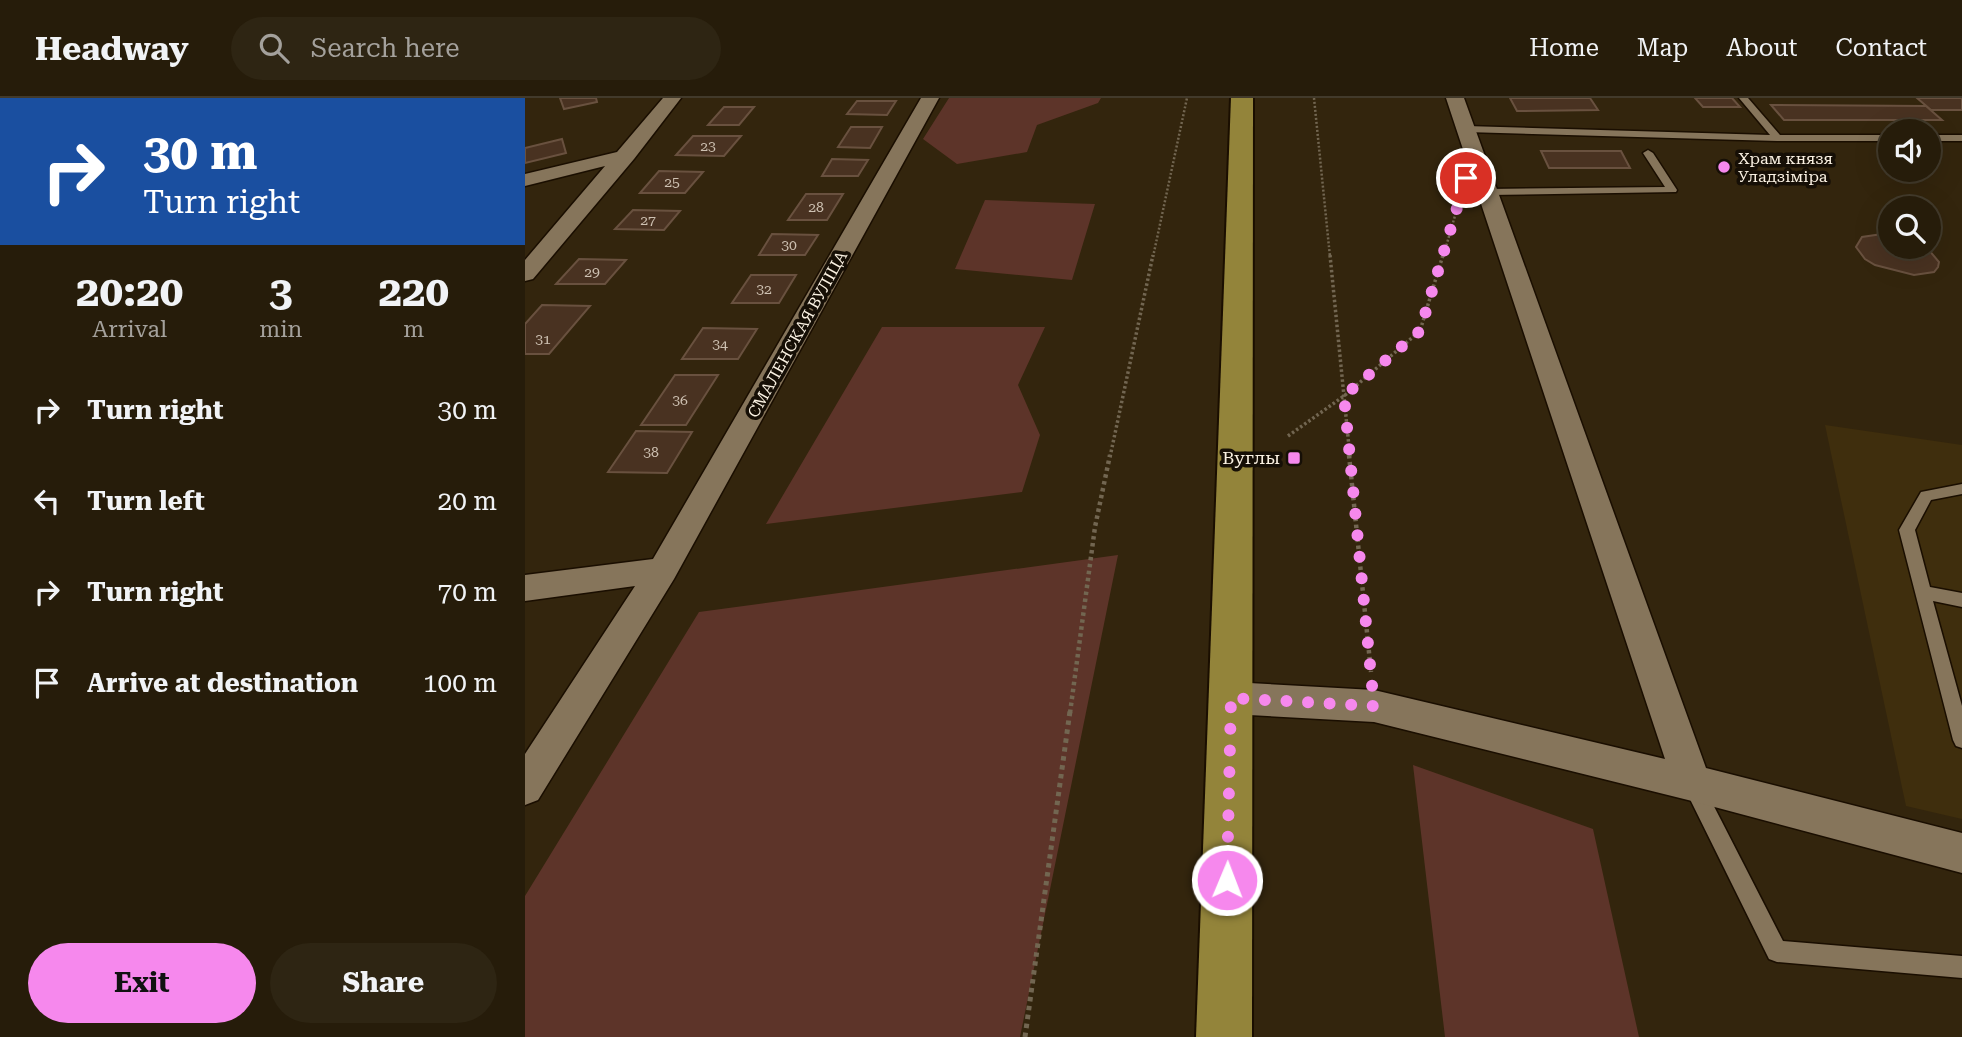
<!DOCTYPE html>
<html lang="en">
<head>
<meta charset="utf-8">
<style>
	body { margin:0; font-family:"Roboto Serif",serif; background:#2e2513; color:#f1f3f6; height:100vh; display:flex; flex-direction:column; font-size:26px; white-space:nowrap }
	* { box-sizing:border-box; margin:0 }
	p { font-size:23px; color:#a4a19c }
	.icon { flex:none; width:38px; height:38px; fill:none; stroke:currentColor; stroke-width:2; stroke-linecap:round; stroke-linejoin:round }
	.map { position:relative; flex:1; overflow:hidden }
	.details { display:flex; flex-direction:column; background:#261c0a; width:525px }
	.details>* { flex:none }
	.guide { background:#1a4fa0; color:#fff; overflow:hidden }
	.buttons { position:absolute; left:1353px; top:21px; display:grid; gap:14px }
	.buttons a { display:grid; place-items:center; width:63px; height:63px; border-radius:50%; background:#261c0a; box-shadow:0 7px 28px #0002,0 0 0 2px #423a2b; font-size:35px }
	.pin { position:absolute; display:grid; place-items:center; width:60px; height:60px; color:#fff; margin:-30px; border:4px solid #fff; border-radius:50%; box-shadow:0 2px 7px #0007 }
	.me { position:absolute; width:77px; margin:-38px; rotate:1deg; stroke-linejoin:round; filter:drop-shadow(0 0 5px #0008) }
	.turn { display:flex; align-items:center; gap:24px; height:147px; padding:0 28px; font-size:32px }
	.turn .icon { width:91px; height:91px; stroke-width:2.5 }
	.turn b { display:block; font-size:49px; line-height:60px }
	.eta { display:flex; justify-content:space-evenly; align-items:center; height:119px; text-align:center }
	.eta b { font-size:42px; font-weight:700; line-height:49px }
	.action { display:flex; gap:14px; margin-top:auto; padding:14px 28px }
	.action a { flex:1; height:80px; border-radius:42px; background:#f688ed; color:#111; font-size:28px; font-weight:700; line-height:80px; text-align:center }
	.action a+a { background:#2e2513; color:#f1f3f6 }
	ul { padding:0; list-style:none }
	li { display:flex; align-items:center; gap:21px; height:91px; padding:0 28px }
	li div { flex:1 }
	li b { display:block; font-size:26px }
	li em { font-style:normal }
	header { display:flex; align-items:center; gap:42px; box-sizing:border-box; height:98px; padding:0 35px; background:#261c0a; border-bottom:2px solid #423a2b }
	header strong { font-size:33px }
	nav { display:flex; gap:38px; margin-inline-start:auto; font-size:24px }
	.search { width:490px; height:63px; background:#2e2513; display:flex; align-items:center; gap:18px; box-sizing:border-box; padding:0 24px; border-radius:38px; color:#a4a19c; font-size:26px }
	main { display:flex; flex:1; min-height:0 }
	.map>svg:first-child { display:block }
	.built { fill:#3f2e0d }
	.green { fill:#5d3429 }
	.building { fill:#493221; stroke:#69513f; stroke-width:2 }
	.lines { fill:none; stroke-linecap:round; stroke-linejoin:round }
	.lane-casing { stroke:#1a0e00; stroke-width:3 }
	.street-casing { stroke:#1a0e00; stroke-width:3 }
	.primary-casing { stroke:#1a0e00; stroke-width:4 }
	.path-far3 { stroke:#726651; stroke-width:2.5; stroke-dasharray:2 2; stroke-linecap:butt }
	.path-far2 { stroke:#726651; stroke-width:3.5; stroke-dasharray:2.5 2.5; stroke-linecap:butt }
	.path-far1 { stroke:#726651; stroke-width:4.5; stroke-dasharray:3.5 3.5; stroke-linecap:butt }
	.path { stroke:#726651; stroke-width:5; stroke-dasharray:4.5 4.5; stroke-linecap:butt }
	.lane { fill:#86755b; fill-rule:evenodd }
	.street { fill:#86755b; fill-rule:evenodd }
	.primary { fill:#93843a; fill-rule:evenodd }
	.route { stroke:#f688ed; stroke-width:12; stroke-dasharray:0 21.6 }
	.poi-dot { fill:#f688ed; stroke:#160f06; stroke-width:2.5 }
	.labels { text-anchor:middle; stroke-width:7; stroke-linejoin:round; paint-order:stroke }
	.number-label { font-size:14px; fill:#cec1b2 }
	.far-poi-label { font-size:16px; fill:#faf1e2; stroke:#160f06; text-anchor:start }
	.far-street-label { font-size:16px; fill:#faf1e2; stroke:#160f06 }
	.poi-label { font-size:18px; fill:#faf1e2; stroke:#160f06; text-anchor:end }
</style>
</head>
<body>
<header>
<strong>Headway</strong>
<div class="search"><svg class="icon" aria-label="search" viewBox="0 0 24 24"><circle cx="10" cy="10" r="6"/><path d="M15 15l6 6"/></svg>Search here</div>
<nav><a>Home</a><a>Map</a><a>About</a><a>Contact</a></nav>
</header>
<main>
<section class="details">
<div class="guide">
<div class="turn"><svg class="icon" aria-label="right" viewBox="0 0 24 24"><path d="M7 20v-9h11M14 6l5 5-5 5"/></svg><div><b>30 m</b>Turn right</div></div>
</div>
<div class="eta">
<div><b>20:20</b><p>Arrival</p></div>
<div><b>3</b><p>min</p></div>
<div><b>220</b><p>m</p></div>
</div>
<ul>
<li><svg class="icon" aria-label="right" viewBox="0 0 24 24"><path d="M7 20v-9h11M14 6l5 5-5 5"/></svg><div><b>Turn right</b></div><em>30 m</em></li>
<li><svg class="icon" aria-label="left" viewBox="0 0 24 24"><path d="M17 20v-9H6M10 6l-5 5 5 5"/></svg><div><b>Turn left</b></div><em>20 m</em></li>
<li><svg class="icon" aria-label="right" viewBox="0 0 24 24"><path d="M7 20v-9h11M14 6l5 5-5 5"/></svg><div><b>Turn right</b></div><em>70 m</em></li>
<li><svg class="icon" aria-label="arrive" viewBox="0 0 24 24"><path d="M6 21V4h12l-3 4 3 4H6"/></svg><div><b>Arrive at destination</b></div><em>100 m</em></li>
</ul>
<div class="action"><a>Exit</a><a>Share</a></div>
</section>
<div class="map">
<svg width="1437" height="939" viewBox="0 0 1437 939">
	<rect width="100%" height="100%" fill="#33250d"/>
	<!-- built -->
	<path class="built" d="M1300 327 1437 347V721L1381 708Z"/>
	<!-- green -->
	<path class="green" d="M424 0H576L573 5 512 27 502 54 432 66 398 41Z
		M460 102 570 106 547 182 430 171Z
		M357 229H520L493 287 515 337 497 394 241 426Z
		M593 457 495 939H0V798L174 514Z
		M888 667 1068 731 1114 939H920Z"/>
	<!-- building -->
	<path class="building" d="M35 0H71L72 4 39 11Z
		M985 0H1065L1073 12 992 13Z
		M1170 0H1207L1215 9H1178Z
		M1392 0H1437V12H1406Z
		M332 3H371L362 17 322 16Z
		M1246 7 1401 8 1417 22H1259Z
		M199 9H229L214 27H183Z
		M326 29H357L345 50 313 49Z
		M168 38H216L199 58 151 57Z
		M37 41 41 55 0 65V50Z
		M1016 53H1096L1105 70H1024Z
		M307 61 343 62 333 78H297Z
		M134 73 178 74 160 95H115Z
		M281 96H318L302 122H263Z
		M108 112 155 113 139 132 90 131Z
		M247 136 293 137 280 157H234Z
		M1357 136 1365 137V149L1403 151 1414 164 1413 169 1409 174 1389 177 1350 167 1340 161 1331 149 1337 139Z
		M54 161 101 162 80 186H31Z
		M226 177H271L254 205H207Z
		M17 207 65 208 24 256H0V226Z
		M178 230 232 231 213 261H157Z
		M150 277H193L161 327H116Z
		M111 333 167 334 142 375 83 374Z"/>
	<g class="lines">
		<defs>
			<path id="lane" d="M1214 0H1223L1255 37H1365V43H1252L941 34 936 31 941 28 1245 37Z
				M1404 37H1437V43H1404Z
				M1123 52 1128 55 1152 92 1151 94 963 97 958 94 963 91 1140 89 1118 55Z
				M1437 386V396L1406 402 1390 432 1405 489 1437 495V509L1408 503 1437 608V650L1431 648 1428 642 1374 432 1396 394Z
				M1168 678 1175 681 1258 843 1437 858V880L1252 864 1244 861 1158 687 1161 681Z"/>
			<path id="street" d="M138 0H156L109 61 8 181 0 183V162L80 68 0 88V76L92 54Z
				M396 0H414L149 481 13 702 0 707V656L110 488 0 503V477L128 461Z
				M921 0H939L1181 670 1437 735V775L1167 703 849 624 706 616 693 611 688 600 693 589 706 584 849 592 1140 661Z"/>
			<path id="primary" d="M706 0H728L727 939H671Z"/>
		</defs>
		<!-- lane casing -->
		<use href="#lane" class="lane-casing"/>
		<!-- street casing -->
		<use href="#street" class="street-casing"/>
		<!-- primary casing -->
		<use href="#primary" class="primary-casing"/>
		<!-- path-far3 -->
		<path class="path-far3" d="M789 0 805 159
			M628 159 662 0
			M918 159 934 104"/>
		<!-- path-far2 -->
		<path class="path-far2" d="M805 157 825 359
			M763 338 819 298 895 233 918 157
			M585 359 628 157"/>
		<!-- path-far1 -->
		<path class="path-far1" d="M824 357 846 574
			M545 615 570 429 585 357"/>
		<!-- path -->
		<path class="path" d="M500 939 545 613"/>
		<!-- lane -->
		<use href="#lane" class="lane"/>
		<!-- street -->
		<use href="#street" class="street"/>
		<!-- primary -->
		<use href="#primary" class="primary"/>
	</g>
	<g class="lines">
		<!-- route -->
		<path class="route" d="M702 782 706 600 849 608 819 298 895 233 941 80"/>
	</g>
	<!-- markers -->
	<g class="poi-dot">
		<circle cx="1199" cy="69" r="7"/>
		<rect x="762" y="353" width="14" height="14" rx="3.5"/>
	</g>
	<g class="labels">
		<!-- number labels -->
		<g class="number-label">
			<text x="183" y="53">23</text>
			<text x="147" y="89">25</text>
			<text x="291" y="114">28</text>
			<text x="123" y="127">27</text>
			<text x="264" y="152">30</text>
			<text x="67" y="179">29</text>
			<text x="239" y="196">32</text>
			<text x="18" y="246">31</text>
			<text x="195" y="251">34</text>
			<text x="155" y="307">36</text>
			<text x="126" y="359">38</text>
		</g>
		<!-- far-poi labels -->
		<g class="far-poi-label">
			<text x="1213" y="66">Храм князя<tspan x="1213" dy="18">Уладзіміра</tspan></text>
		</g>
		<!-- far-street labels -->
		<g class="far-street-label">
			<text transform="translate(272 236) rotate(-61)" y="6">СМАЛЕНСКАЯ ВУЛІЦА</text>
		</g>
		<!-- poi labels -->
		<g class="poi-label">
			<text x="755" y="366">Вуглы</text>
		</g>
	</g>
</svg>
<div class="buttons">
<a><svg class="icon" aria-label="sound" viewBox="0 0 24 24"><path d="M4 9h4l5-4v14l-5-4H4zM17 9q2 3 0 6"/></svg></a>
<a><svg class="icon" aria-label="search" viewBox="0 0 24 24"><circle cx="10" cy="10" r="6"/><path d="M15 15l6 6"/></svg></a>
</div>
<div class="pin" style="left:941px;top:80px;background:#d93025"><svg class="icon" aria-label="arrive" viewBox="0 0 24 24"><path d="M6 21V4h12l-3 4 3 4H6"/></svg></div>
<svg class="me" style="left:702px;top:782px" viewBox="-20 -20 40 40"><circle r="17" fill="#f688ed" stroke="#fff" stroke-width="3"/><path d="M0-11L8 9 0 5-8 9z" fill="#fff"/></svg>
</div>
</main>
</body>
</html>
